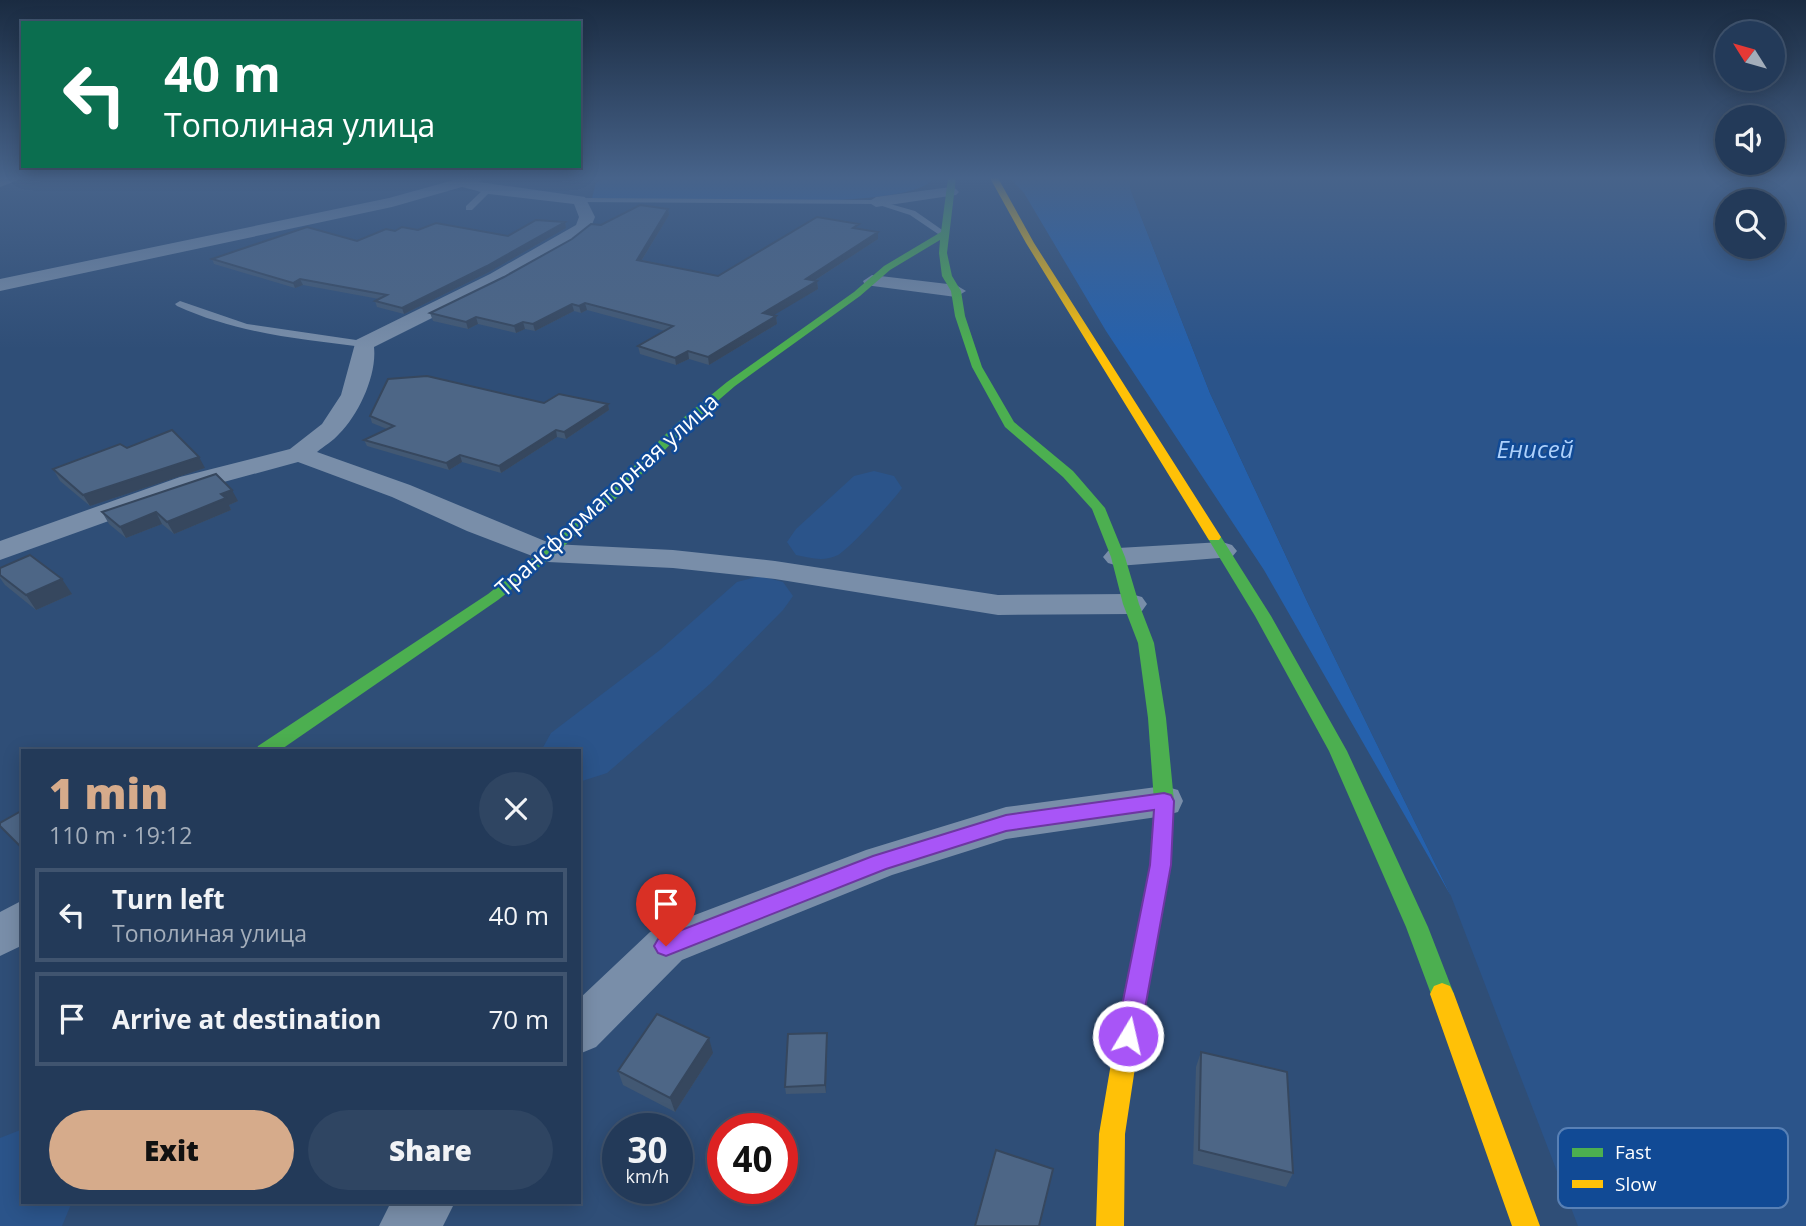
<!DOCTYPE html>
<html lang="en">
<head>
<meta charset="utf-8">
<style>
	body { margin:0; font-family:"Open Sans",sans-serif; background:#2f4562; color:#f1f3f6; height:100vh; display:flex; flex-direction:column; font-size:26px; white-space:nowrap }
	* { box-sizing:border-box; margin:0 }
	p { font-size:23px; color:#a3adba }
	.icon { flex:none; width:38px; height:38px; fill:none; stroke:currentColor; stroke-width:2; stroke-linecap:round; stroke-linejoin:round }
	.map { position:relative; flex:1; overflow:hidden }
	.sheet { position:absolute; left:21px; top:749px; width:560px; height:455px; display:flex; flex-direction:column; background:#233a59; border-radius:0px; box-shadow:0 4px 18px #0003,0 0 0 2px #40546f }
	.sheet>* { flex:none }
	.hud { position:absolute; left:21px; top:21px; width:560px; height:147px; border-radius:0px; box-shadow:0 4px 18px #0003,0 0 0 2px #40546f; background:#0b6e4f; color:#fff; overflow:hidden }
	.needle { width:46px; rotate:307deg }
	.controls { position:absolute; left:1715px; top:21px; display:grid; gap:14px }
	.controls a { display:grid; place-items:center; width:70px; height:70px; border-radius:50%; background:#233a59; box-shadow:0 4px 18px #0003,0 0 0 2px #40546f; font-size:35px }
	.speed { position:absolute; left:602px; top:1113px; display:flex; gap:14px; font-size:35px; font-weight:700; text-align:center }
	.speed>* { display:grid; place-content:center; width:91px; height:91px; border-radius:50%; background:#233a59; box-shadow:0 4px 18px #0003,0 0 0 2px #40546f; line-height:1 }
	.speed small { font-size:18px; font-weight:400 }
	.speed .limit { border:10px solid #d22; background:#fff; color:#111 }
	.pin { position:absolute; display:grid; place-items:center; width:60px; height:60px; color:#fff; margin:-72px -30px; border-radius:50% 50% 50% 0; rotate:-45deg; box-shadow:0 0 7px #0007 }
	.pin .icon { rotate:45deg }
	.me { position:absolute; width:77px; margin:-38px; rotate:9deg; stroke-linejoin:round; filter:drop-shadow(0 0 5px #0008) }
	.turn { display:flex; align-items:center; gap:24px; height:147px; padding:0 28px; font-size:32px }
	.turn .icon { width:91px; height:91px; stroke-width:2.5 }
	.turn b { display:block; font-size:49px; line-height:60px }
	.round { display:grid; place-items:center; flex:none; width:74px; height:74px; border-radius:37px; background:#2f4562 }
	.headline { display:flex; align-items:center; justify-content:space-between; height:119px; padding:0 28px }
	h1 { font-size:42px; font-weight:800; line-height:52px; color:#d6ab8b }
	.primary-button { display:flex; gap:14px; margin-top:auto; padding:14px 28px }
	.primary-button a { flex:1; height:80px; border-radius:42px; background:#d6ab8b; color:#111; font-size:28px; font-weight:800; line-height:80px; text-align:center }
	.primary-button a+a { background:#2f4562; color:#f1f3f6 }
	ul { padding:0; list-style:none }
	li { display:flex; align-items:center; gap:21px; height:94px; margin:0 14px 10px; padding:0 14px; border:4px solid #40546f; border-radius:0px }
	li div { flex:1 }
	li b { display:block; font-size:26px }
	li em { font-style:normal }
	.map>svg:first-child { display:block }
	.green { fill:#2561ad }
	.water { fill:#2b548a; fill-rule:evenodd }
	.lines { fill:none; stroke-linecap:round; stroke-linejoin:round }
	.river { fill:#2b548a; fill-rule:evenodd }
	.lane { fill:#798ea9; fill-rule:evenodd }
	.street { fill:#798ea9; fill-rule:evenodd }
	.fast { fill:#4caf50; fill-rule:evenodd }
	.slow { fill:#ffc107; fill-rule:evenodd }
	.wall { fill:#425873 }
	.shaded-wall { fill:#36475e }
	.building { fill:#4d6686; stroke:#36475e; stroke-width:2 }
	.route { fill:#a855f7; stroke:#6d37a1; stroke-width:2 }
	.labels { text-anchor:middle; stroke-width:5; stroke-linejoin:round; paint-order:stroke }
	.street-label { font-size:23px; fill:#fff; stroke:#114a95 }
	.water-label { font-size:24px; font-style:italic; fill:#add0fa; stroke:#114a95 }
	.key { fill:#114a95; stroke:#5880b5; stroke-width:2 }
	.key-label { font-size:19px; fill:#fff }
</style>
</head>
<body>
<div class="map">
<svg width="1806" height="1226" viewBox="0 0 1806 1226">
	<rect width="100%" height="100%" fill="#2f4e77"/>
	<!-- green -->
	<path class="green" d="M604 178H933C916 214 639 199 592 198L596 183Z
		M1010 178H1129L1131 191 1210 393 1306 599 1451 896 1264 570 1106 331 1024 193Z"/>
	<!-- water -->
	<path class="water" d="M1129 178H1806V1226H1578L1451 896 1306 599 1210 393 1131 191ZM1727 201H1773V247H1727Z"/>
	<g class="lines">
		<!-- river -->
		<path class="river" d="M874 471 894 476 902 488C893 501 850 548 838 555 824 562 810 558 796 555L787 542 796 529 854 476Z
			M760 576 783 582 793 596 783 610 710 684 607 773 579 782V751H541L551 733 660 650 737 582Z
			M23 1129V1202H72L62 1226H0V1138Z"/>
		<!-- lane -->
		<path class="lane" d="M486 187 493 189 472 210H466V206Z
			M580 198 876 200 915 211 948 234 941 236 910 215 876 204 577 202Z
			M180 301 247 324 363 341 368 344 363 347C299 339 236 333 177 306L175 304Z"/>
		<!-- street -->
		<path class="street" d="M0 178H23L0 187Z
			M461 178H483L479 182 585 197 595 217 589 232 572 243 504 282 374 347C377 375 359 414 339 434 333 441 324 446 317 452L410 485 552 544 673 550 775 561 998 595 1131 594 1142 597 1147 604 1142 611 1131 614 998 615 775 579 673 568 548 562 467 531 392 497 298 462 198 489 0 560V541L180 477 290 449 322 424 341 395 356 340 490 274 576 225 579 217 574 204 489 194 462 187 392 207 0 291V279L389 198Z
			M951 187 956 189 959 192 956 195 876 207 868 202 876 197Z
			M872 275 956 285 966 291 956 297 865 285 863 281Z
			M1222 542 1232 545 1237 551 1232 557 1118 566 1108 563 1103 557 1108 551 1118 548Z
			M1164 786 1178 790 1183 801 1178 812 1164 816 1006 839 892 875 682 960 596 1047 579 1054V999L650 932 866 850 1006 807Z
			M23 900V945L0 956V912Z
			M391 1202H455L443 1226H379Z"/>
		<!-- fast -->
		<path class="fast" d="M948 178H956L947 253 952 276 961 291 965 316 982 367 1014 422 1073 471 1105 508 1125 557 1139 604 1154 643 1166 718 1174 801 1170 865 1137 1036 1129 1039 1121 1036 1117 1028 1150 865 1154 801 1148 718 1138 643 1123 604 1111 557 1092 509 1063 477 1005 427 972 367 955 316 951 291 942 276 939 253 940 240 890 270 860 296 735 386 685 429 633 483 553 556 498 600 279 751H256L258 746 488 594 543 550 623 477 677 423 727 382 854 292 884 266 941 232Z
			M1214 533 1221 537 1271 616 1347 751 1428 927 1454 994 1450 1002 1442 1005 1434 1002 1406 927 1329 751 1255 616 1207 537Z"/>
		<!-- slow -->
		<path class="slow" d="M990 178H998L1034 243 1221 537 1219 540H1209L1207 537 1026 243Z
			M1442 983 1450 986 1454 994 1540 1226H1512L1430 994 1434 986Z
			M1129 1017 1137 1020 1141 1028 1125 1134 1124 1226H1096L1099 1134 1117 1028 1121 1020Z"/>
	</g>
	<!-- wall -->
	<path class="wall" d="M668 209 669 215 642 260 718 276 859 229 878 232V239L814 281H817L818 289 773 315 776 316 777 324 709 365 689 359 676 365 640 354 638 346 665 331 587 310 581 313 574 311 535 331 525 329 516 333 478 324 468 329 433 321 430 313 504 277 601 225Z
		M565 222 566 228 489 272 404 314 377 307 375 301 379 299 303 285 295 288 214 264 212 259 357 241 395 231 418 230 508 236Z
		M544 403 608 404 609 410 566 439 557 437 501 473 462 462 449 470 367 446 364 440 387 429 372 423 370 416Z
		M127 448 205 468 90 506 60 481 53 469Z
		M238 501 229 505 231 510 174 534 162 524 126 538 109 524 102 512Z
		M0 568 72 594 36 610 5 585 0 578Z
		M827 1033 826 1093 786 1094 785 1087Z
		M1201 1052 1293 1173 1286 1187 1193 1164 1196 1067Z
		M713 1053 675 1112 623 1085 618 1071Z"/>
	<!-- shaded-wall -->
	<path class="shaded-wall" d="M668 209 669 215 638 266 637 260Z
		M565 222 566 228 489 272 404 314 402 308Z
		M878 232V239L806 286V279Z
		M300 279 303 285 295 288 293 283Z
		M817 281 818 289 764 321 763 313Z
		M585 303 587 310 581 313 579 306Z
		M572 304 574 311 535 331 533 324Z
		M776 316 777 324 709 365 708 357Z
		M476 317 478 324 468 329 466 322Z
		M523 322 525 329 516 333 514 326Z
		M688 351 689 359 676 365 675 358Z
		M608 404 609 410 566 439 564 432Z
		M556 430 557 437 501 473 499 466Z
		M460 455 462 462 449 470 446 463Z
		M199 457 205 468 90 506 83 495Z
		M232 490 238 501 229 505 231 510 174 534 167 522 221 494Z
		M156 512 162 524 126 538 120 527Z
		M62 579 72 594 36 610 26 595Z
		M827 1033V1041L826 1093 825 1085Z
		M709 1038 713 1053 675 1112 670 1098Z"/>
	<!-- building -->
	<path class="building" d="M640 205 668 209 637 260 718 276 817 217 859 224 853 228 878 232 806 279 817 281 763 313 776 316 708 357 688 351 675 358 638 346 673 326 585 303 579 306 572 304 533 324 523 322 514 326 476 317 466 322 430 313 504 277 572 239 591 224 601 225Z
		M536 220 565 222 487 266 402 308 375 301 387 295 300 279 293 283 212 259 307 227 357 241 386 229 395 231 402 227 418 230 436 223 508 236Z
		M427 376 544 403 559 394 608 404 564 432 556 430 499 466 460 455 446 463 364 440 394 426 370 416 388 379Z
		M172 430 199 457 83 495 53 469 120 444 127 448Z
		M216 474 232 490 221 494 226 498 167 522 156 512 120 527 102 512Z
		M30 555 62 579 26 595 0 575V568Z
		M23 810V843L19 845 0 826V823Z
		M657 1014 709 1038 670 1098 618 1071Z
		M827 1033 825 1085 785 1087 788 1034Z
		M1201 1052 1287 1072 1293 1173 1199 1150Z
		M996 1150 1053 1169 1039 1226H975Z"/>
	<!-- sky -->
	<linearGradient id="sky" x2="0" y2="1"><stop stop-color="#1a2b41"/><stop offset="0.51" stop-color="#47638a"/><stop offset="1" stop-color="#47638a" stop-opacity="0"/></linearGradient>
	<rect width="1806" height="349" fill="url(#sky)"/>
	<!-- route -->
	<path class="route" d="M1164 793 1171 795 1174 801 1171 865 1140 1036 1137 1044 1128 1048 1120 1044 1116 1036 1150 865 1154 810 1006 831 886 869 666 956 658 953 654 946 658 939 873 856 1006 815Z"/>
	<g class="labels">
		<!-- street labels -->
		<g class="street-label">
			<text transform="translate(607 495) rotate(-42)" y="8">Трансформаторная улица</text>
		</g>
		<!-- water labels -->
		<g class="water-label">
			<text x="1535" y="458">Енисей</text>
		</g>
	</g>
	<!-- legend -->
	<rect x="1558" y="1128" width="230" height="80" rx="10" class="key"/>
	<rect x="1572" y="1148" width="31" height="9" fill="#4caf50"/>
	<rect x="1572" y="1180" width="31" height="8" fill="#ffc107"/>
	<g class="key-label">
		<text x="1615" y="1159">Fast</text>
		<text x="1615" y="1191">Slow</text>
	</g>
</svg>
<div class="controls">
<a><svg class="needle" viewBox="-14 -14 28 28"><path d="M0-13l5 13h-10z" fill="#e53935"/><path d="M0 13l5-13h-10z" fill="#a3adba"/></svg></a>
<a><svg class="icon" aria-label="sound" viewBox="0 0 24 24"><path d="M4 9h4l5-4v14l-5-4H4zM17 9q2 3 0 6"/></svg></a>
<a><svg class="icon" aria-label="search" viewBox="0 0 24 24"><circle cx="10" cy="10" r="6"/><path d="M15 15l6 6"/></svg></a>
</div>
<div class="speed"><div>30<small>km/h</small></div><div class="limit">40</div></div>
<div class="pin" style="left:666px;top:946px;background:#d93025"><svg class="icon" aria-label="arrive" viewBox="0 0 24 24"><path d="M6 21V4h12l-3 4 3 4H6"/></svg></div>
<svg class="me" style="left:1128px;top:1036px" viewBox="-20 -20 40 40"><circle r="17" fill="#a855f7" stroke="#fff" stroke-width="3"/><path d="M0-11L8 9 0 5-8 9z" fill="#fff"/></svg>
<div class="hud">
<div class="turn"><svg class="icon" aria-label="left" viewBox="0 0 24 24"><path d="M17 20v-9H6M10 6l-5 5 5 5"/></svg><div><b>40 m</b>Тополиная улица</div></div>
</div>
<section class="sheet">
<div class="headline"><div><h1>1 min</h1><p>110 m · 19:12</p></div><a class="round"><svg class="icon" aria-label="close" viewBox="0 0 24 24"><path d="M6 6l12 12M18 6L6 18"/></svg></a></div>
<ul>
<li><svg class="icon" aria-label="left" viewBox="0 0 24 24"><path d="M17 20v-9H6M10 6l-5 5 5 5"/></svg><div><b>Turn left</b><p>Тополиная улица</p></div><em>40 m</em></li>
<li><svg class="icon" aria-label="arrive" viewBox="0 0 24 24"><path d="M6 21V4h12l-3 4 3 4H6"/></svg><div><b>Arrive at destination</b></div><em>70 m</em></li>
</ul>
<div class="primary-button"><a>Exit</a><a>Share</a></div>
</section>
</div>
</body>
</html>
